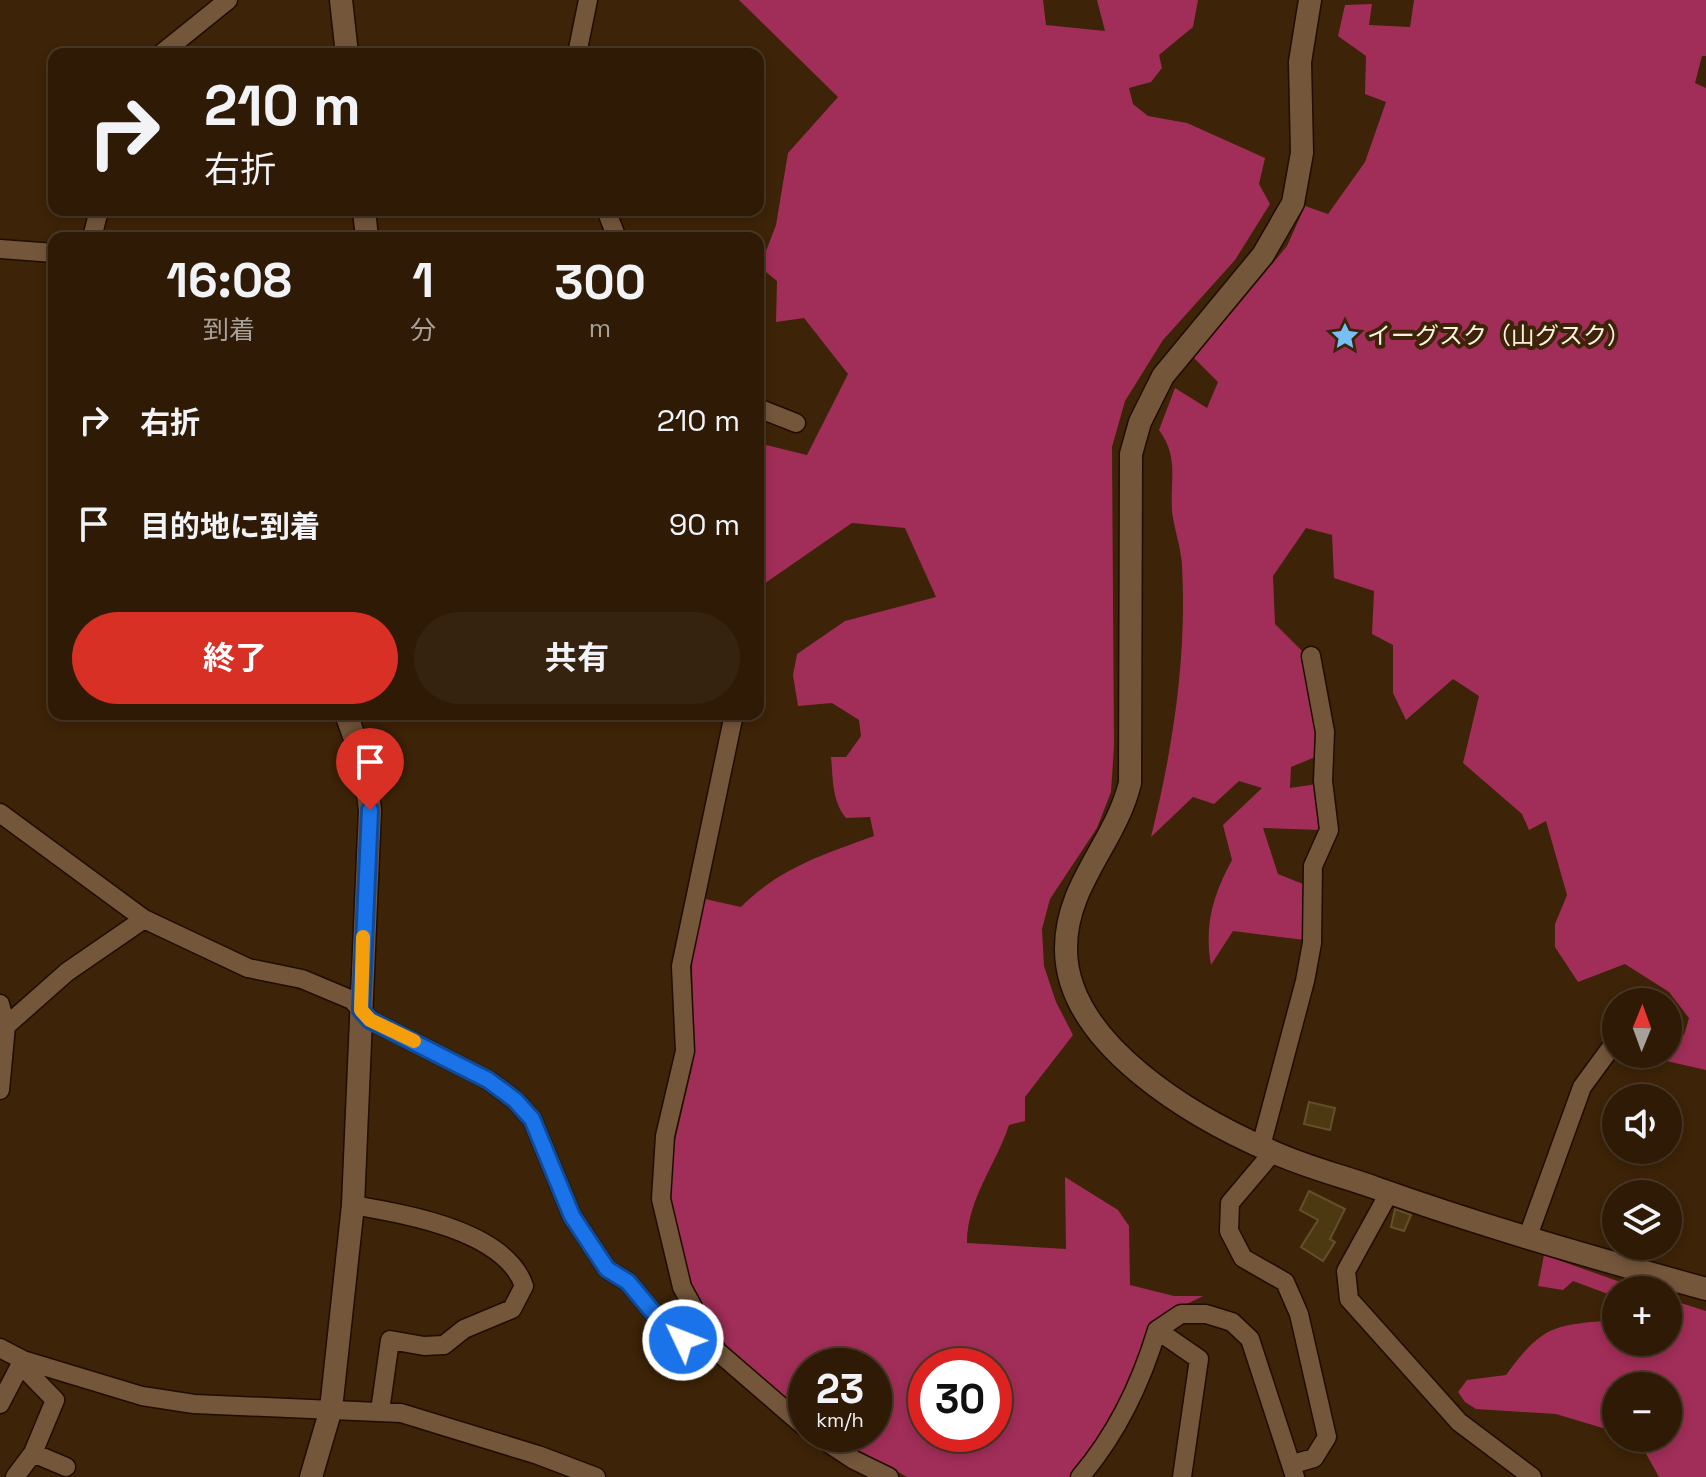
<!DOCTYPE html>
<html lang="ja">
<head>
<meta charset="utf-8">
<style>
	body { margin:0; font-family:"Space Grotesk","Noto Sans JP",sans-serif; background:#36230f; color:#f1f3f6; height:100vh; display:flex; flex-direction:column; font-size:30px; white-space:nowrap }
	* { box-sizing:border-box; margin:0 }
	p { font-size:26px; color:#a7a19a }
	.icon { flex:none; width:44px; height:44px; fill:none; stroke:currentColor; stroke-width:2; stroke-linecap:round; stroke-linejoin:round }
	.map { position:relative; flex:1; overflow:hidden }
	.details { position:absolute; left:48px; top:232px; width:716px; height:488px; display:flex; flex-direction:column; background:#2e1a05; border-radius:16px; box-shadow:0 4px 12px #0003,0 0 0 2px #493827 }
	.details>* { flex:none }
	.hud { position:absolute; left:48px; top:48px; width:716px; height:168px; border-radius:16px; box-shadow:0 4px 12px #0003,0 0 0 2px #493827; background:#2e1a05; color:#f1f3f6; overflow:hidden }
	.needle { width:52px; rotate:1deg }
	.tools { position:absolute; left:1602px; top:988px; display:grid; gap:16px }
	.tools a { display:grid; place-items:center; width:80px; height:80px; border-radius:50%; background:#2e1a05; box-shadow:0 4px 12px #0003,0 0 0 2px #493827; font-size:40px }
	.speed { position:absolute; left:788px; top:1348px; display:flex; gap:16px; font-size:40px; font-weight:700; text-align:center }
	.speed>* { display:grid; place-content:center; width:104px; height:104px; border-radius:50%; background:#2e1a05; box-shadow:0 4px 12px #0003,0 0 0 2px #493827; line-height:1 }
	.speed small { font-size:20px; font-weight:400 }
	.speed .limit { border:12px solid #d22; background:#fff; color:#111 }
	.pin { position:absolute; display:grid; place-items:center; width:68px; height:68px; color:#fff; margin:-82px -34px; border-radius:50% 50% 50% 0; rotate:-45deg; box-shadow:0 0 8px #0007 }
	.pin .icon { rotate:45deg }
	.me { position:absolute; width:88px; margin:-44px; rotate:313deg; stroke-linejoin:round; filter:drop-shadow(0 0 6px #0008) }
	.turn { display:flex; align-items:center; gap:28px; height:168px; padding:0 24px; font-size:36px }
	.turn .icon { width:104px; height:104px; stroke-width:2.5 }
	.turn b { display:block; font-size:56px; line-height:68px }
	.eta { display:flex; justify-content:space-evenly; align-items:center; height:136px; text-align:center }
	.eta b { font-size:48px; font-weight:700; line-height:56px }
	.button { display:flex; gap:16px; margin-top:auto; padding:16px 24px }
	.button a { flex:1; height:92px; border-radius:48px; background:#d93025; color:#fff; font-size:32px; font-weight:700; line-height:92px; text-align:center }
	.button a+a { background:#36230f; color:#f1f3f6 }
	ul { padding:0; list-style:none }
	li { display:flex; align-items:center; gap:24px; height:104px; padding:0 24px }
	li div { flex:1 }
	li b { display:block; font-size:30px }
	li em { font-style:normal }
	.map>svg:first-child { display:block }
	.forest { fill:#a12e58; fill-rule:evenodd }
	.building { fill:#4c3911; stroke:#62502c; stroke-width:2 }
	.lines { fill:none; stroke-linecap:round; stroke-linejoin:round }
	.minor-casing { stroke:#200d00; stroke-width:21 }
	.tertiary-casing { stroke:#200d00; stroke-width:25 }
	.minor { stroke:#74563b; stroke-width:18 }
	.tertiary { stroke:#74563b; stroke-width:22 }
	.route-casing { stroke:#114b97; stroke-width:20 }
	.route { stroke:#1a73e8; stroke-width:14 }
	.slow { stroke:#f59e0b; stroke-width:14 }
	.labels { text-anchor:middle; stroke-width:8; stroke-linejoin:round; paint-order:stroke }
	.poi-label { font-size:24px; fill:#fff0e4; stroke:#3d2307; text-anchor:start }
</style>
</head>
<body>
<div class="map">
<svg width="1706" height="1477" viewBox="0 0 1706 1477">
	<rect width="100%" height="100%" fill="#3d2307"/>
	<!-- forest -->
	<path class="forest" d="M739 0H1043L1046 25 1105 31 1097 0H1198L1193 27 1159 55 1162 68 1151 82 1129 88 1133 104 1148 116 1187 123 1265 158 1259 184 1270 204 1235 260 1163 340 1125 401 1112 447 1114 746 1111 792 1097 828 1050 899 1042 929 1044 966 1056 1002 1073 1035 1025 1097V1121L1009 1125C996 1165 967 1199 967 1243L1066 1249 1065 1177 1118 1210 1129 1226 1130 1285 1174 1296H1203L1149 1323C1135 1379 1111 1434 1071 1477H907L829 1434H874V1366H806V1420L727 1347 690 1285 671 1208 672 1153 693 1063 692 949 705 899 741 907C778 869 824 854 874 836L870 817 846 818C832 801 833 779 831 757H846L861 736 859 720 832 703 798 706 793 675 797 654 845 621 936 597 905 528 852 523 758 588V443L807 455 848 374 804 318 776 322 777 281 760 267 776 225 788 153 838 97ZM926 1366H994V1434H926Z
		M1414 0H1706V56H1702L1695 83 1706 88V1070L1662 1060 1660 1054H1668V1036L1684 1035 1689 1018 1669 992 1625 964 1578 982 1555 947V924L1567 895 1546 821 1529 830 1522 814 1463 763 1479 696 1453 679 1406 720 1393 693V645L1372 634 1374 591 1334 578 1332 535 1306 528 1273 576 1275 624 1305 654 1320 755 1291 767 1290 788 1317 784 1321 830 1263 828 1278 874 1308 886 1305 940 1233 931 1211 965C1204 925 1213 895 1232 860L1223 825 1262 788 1239 781 1214 804 1193 797 1151 837C1173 747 1187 659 1182 565 1181 547 1174 529 1172 511 1170 479 1179 457 1159 430L1175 388 1207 408 1218 382 1194 358 1287 246 1305 206 1328 214 1365 162 1386 102 1365 94 1366 56 1338 36 1345 5 1372 4 1369 25 1410 27Z
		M1544 1255 1643 1290H1616V1297L1573 1281 1563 1290 1538 1286Z
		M1668 1299 1706 1311V1477H1659L1644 1450 1625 1438H1668V1386H1616V1432L1556 1414 1476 1409 1465 1402 1458 1392 1467 1380 1506 1375C1543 1324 1555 1325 1616 1320V1342H1668Z"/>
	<!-- building -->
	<path class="building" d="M1309 1102 1335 1108 1330 1130 1304 1124Z
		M1309 1191 1345 1209 1330 1239 1335 1242 1323 1261 1301 1247 1318 1220 1300 1210Z
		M1395 1209 1411 1215 1404 1231 1391 1227Z"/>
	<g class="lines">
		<defs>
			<path id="minor" d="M161 54 228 0
				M577 54 588 0
				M606 210 617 238
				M92 238 99 210
				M0 249 54 253
				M758 408 796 423
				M734 714 681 966 685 1051 665 1136 661 1199 682 1287 717 1351 806 1428
				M0 813 144 919 248 968 302 979 352 1000 370 1020 488 1080 515 1100 532 1119 572 1216 607 1269 628 1282 662 1323 683 1340 717 1351
				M0 1004 6 1026
				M0 1090 6 1026 67 972 144 919
				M1261 1146 1305 981 1312 943 1313 866 1329 830 1323 781 1325 732 1311 656
				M1273 1152 1230 1203 1229 1231 1243 1258 1285 1282 1299 1314 1327 1437 1314 1458 1293 1464
				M1389 1193 1346 1271 1349 1299 1459 1422 1532 1477
				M353 1205C404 1214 505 1230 524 1286L512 1309 464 1329 444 1345 424 1346 390 1340 380 1411
				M1527 1239 1582 1087 1615 1042
				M1157 1330 1199 1359 1182 1477
				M0 1348 23 1360 142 1396 194 1404 401 1413 538 1455 596 1477
				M0 1404 23 1360
				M815 1434 854 1460 889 1477
				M33 1453 66 1467
				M15 1477 33 1453 55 1400 21 1365
				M1080 1477C1116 1435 1141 1383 1157 1330L1181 1314H1206L1232 1322 1250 1339 1295 1477"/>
			<path id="tertiary" d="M341 0 347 54
				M1310 0 1300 62 1302 153 1293 203 1263 255 1163 376 1140 422 1131 454 1130 783C1115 844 1065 885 1066 950 1067 1045 1196 1119 1273 1152 1306 1167 1342 1176 1376 1188 1485 1227 1595 1258 1706 1289
				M364 210 367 238
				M311 1477 331 1409 353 1205 370 810 364 764 346 714"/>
		</defs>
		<!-- minor casing -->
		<use href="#minor" class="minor-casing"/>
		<!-- tertiary casing -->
		<use href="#tertiary" class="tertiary-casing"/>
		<!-- minor -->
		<use href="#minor" class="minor"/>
		<!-- tertiary -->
		<use href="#tertiary" class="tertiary"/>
	</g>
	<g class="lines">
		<defs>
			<path id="route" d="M370 810 361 1010 370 1020 488 1080 515 1100 532 1119 572 1216 607 1269 628 1282 662 1323 683 1340"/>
		</defs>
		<!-- route casing -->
		<use href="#route" class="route-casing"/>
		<!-- route -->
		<use href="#route" class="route"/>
		<!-- slow -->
		<path class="slow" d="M363 937 361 1010 370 1020 414 1041"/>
	</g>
	<!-- icons -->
	<defs>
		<symbol id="sight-bare" viewBox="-9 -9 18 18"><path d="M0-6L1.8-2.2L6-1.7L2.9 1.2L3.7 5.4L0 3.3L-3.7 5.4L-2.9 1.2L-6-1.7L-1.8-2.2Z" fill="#77bff7" stroke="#3d2307" stroke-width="2.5" paint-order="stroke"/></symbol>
	</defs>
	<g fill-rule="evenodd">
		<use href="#sight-bare" x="1325" y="316" width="40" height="40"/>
	</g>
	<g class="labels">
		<!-- poi labels -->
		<g class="poi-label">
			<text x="1367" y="344">イーグスク（山グスク）</text>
		</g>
	</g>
</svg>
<div class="tools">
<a><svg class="needle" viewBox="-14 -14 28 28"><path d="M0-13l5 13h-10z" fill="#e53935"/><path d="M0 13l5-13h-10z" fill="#a7a19a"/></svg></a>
<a><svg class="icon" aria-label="sound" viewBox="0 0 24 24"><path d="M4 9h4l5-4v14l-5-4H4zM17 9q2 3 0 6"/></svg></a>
<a><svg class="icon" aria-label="layers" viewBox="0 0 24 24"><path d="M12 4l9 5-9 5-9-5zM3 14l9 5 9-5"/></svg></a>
<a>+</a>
<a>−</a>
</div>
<div class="speed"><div>23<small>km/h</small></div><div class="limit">30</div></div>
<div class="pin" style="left:370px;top:810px;background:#d93025"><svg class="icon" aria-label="arrive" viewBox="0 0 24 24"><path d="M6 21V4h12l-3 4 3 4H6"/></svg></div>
<svg class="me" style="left:683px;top:1340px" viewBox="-20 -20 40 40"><circle r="17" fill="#1a73e8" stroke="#fff" stroke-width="3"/><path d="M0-11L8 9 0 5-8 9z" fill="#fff"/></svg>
<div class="hud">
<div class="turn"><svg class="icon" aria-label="right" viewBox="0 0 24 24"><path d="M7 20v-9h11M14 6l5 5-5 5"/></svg><div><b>210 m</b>右折</div></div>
</div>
<section class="details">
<div class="eta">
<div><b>16:08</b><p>到着</p></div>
<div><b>1</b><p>分</p></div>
<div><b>300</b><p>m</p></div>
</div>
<ul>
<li><svg class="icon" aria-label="right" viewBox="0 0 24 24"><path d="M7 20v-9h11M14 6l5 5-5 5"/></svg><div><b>右折</b></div><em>210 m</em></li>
<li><svg class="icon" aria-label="arrive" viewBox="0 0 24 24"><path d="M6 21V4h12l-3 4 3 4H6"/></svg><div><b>目的地に到着</b></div><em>90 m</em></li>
</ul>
<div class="button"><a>終了</a><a>共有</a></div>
</section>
</div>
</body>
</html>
